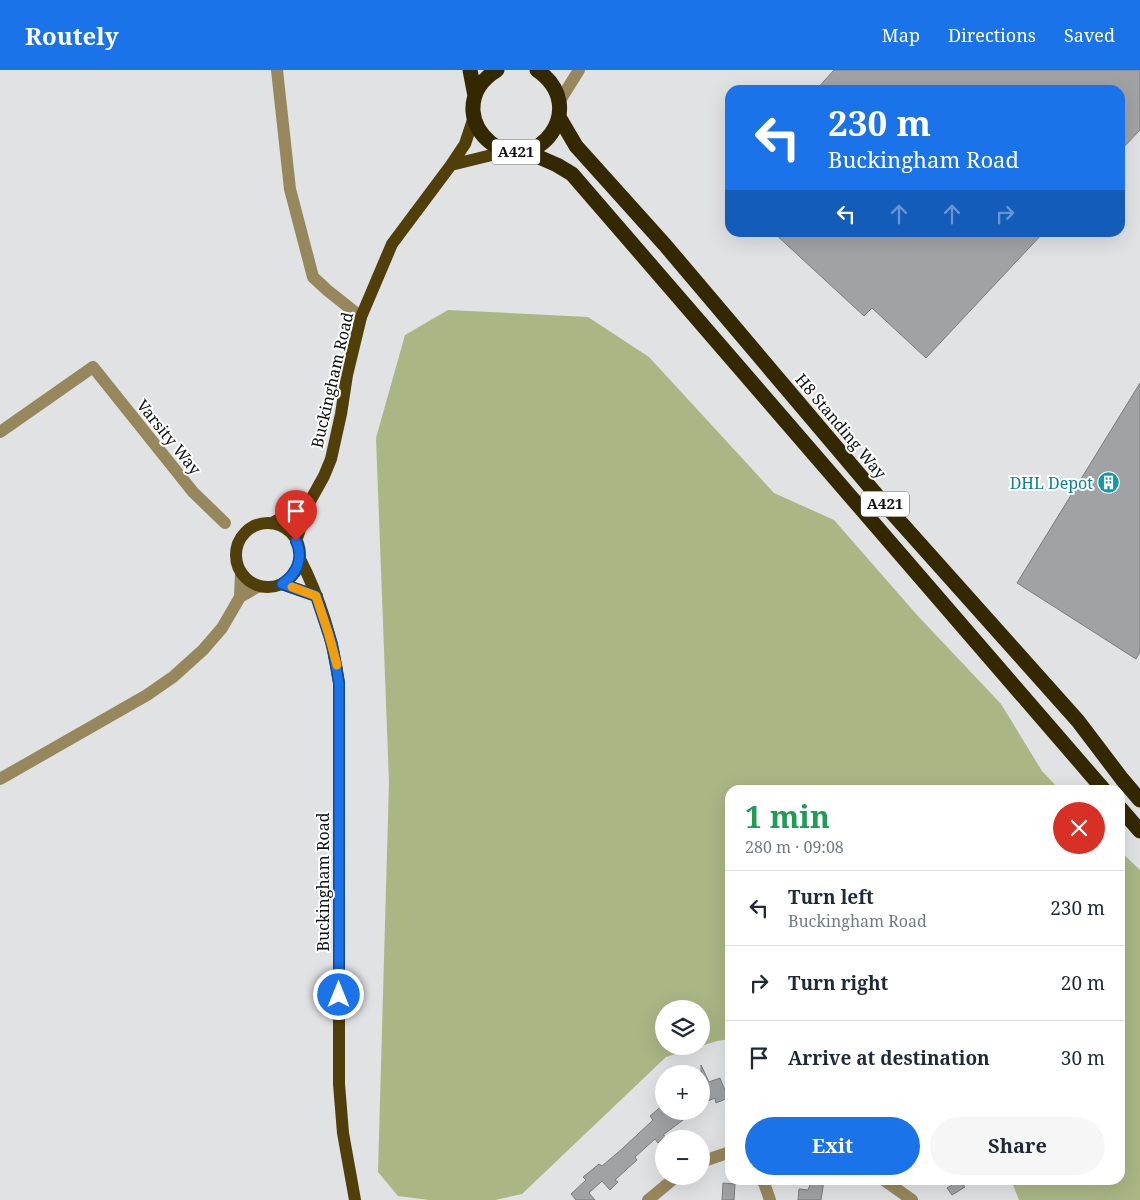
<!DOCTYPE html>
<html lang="en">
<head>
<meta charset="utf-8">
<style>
	body { margin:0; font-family:"Noto Serif",serif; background:#f6f6f7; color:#1f2937; height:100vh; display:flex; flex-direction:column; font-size:19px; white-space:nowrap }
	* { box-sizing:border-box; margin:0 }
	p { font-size:16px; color:#747a83 }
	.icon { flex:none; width:28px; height:28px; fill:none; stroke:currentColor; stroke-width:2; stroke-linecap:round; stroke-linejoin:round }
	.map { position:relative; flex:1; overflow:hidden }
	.side { position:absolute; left:725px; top:715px; width:400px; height:400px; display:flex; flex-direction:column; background:#fff; border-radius:15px; box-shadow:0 5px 20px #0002 }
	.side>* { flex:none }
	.top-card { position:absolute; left:725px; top:15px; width:400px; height:152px; border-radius:15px; box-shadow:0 5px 20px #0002; background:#1a73e8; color:#fff; overflow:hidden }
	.fabs { position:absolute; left:655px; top:930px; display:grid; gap:10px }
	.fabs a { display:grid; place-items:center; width:55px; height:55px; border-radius:50%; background:#fff; box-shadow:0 5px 20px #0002; font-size:25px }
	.pin { position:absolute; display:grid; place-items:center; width:42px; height:42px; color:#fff; margin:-51px -21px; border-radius:50% 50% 50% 0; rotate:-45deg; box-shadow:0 0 5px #0007 }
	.pin .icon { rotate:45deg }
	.me { position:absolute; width:55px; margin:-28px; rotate:0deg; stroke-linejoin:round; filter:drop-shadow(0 0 4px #0008) }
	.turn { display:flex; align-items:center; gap:18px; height:105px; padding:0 20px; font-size:22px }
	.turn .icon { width:65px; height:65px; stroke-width:2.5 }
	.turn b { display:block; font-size:35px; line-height:42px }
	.lanes { display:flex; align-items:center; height:48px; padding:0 20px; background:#0003; justify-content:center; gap:25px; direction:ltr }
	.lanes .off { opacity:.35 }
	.round { display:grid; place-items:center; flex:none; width:52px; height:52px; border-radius:26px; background:#f6f6f7 }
	.headline { display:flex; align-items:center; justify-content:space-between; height:85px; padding:0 20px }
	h1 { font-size:30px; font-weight:700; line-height:38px; color:#1e9e55 }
	.action { display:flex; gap:10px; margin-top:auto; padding:10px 20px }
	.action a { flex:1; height:58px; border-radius:30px; background:#1a73e8; color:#fff; font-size:20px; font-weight:700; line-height:58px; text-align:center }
	.action a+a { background:#f6f6f7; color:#1f2937 }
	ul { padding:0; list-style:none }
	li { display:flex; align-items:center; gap:15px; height:75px; padding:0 20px; border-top:1px solid #e0e1e3 }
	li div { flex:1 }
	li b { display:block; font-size:19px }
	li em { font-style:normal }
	header { display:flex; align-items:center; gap:30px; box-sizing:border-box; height:70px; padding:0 25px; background:#1a73e8; color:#fff }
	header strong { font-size:24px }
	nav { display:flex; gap:28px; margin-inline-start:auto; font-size:18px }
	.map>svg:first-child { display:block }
	.green { fill:#abb685 }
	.building { fill:#a0a2a4; stroke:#7a7c7e }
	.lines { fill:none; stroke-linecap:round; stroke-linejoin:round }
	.minor { stroke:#97875c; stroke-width:12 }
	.major { stroke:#503f09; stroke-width:12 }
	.highway { stroke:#342801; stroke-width:15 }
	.route-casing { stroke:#114b97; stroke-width:12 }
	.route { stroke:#1a73e8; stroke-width:9 }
	.slow { stroke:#f59e0b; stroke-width:9 }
	.labels { text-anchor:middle; stroke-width:4; stroke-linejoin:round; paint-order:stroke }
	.shield { fill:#fff; stroke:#575858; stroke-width:1 }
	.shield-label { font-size:15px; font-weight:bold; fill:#0f1010 }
	.street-label { font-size:16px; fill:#0f1010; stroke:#fff }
	.culture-label { font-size:16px; fill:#0d838f; stroke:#fff; text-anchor:end }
</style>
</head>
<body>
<header>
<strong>Routely</strong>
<nav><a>Map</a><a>Directions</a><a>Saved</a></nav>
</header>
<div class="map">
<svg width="1140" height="1130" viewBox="0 0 1140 1130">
	<rect width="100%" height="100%" fill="#e0e2e4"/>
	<!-- green -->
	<path class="green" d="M448 240 588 247 649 287 774 423 834 450 917 545 1001 634 1042 701 1060 720H730V969L717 971 701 976V939H664V976H700L666 987 522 1124 495 1130H429L398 1126 378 1102 389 712 376 368 405 265Z
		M1120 781 1140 800V1130H1019L1011 1110H1120Z"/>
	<!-- building -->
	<path class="building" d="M834 0H1140V60L1120 81V20H816Z
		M773 162H1044L926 288 872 238 864 246Z
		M1140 313V582L1136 589 1017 513Z
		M701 995 709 1012 720 1008 728 1028 716 1033 715 1028 701 1034Z
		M664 1034V1041H695L663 1065 665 1066 658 1073 655 1069 635 1087 637 1090 615 1110 618 1112 610 1120 602 1111 589 1123 595 1130H576L571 1124 586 1110 583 1107 599 1094 602 1096 623 1078 653 1050 650 1046Z
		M812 1110H824L821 1130H798L799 1119 808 1120Z
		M949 1110H960L965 1117 952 1125 947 1118 952 1115Z
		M723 1113 735 1114 734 1130H722Z"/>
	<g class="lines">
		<!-- minor -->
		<path class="minor" d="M277 0 290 119 313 207 327 220 361 247
			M559 32 579 0
			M0 362 93 297 193 422 225 453
			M240 527 259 516
			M0 709 147 625 173 607 203 580 222 558 240 527 241 503
			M701 1092 730 1082
			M761 1110 764 1113 770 1130
			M884 1110 912 1130
			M648 1130 677 1106"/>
		<!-- major -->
		<path class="major" d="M451 95 508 81
			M236 485a32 32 0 1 1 64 0a32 32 0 1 1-64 0Z
			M272 453 309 433
			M296 471 309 433 324 406 331 389 341 344 347 305 361 247 392 174 451 95 465 74 474 47
			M300 489C320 528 333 570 339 613V1014L343 1063 355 1130
			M282 514 317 526"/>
		<!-- highway -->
		<path class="highway" d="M470 0 475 26
			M497 0C482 9 472 23 473 41 474 54 481 65 491 73 537 107 591 37 537 0
			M559 47 576 76 665 175 886 436 1078 651 1122 709 1140 730
			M525 81 557 95 572 104 1104 720
			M1120 738 1140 761"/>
	</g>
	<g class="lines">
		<defs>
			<path id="route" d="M296 471C304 488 297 504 282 514L316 526 332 574 339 613V925"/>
		</defs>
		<!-- route casing -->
		<use href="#route" class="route-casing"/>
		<!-- route -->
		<use href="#route" class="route"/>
		<!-- slow -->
		<path class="slow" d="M292 517 316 526 328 562 337 595"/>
	</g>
	<!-- icons -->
	<defs>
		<symbol id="building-disc" viewBox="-11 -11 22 22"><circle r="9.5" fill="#0f9aa8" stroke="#fff"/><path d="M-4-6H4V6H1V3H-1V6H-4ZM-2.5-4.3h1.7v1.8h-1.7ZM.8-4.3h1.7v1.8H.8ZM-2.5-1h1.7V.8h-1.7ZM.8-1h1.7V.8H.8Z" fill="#fff"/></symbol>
	</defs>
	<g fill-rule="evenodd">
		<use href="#building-disc" x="1096" y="400" width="25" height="25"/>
	</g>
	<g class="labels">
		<!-- shield labels -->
		<g class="shield">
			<rect x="492" y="69.5" width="48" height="25" rx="4"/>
			<rect x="861" y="421.5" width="48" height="25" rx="4"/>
		</g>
		<g class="shield-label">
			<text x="516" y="87">A421</text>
			<text x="885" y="439">A421</text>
		</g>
		<!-- street labels -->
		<g class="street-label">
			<text transform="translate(332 310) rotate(-77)" y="6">Buckingham Road</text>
			<text transform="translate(841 356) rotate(50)" y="6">H8 Standing Way</text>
			<text transform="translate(169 367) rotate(51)" y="6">Varsity Way</text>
			<text transform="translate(323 812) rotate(-90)" y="6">Buckingham Road</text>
		</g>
		<!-- culture labels -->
		<g class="culture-label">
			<text x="1093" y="419">DHL Depot</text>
		</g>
	</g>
</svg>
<div class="fabs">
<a><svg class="icon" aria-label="layers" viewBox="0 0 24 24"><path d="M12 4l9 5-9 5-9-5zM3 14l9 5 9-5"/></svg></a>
<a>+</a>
<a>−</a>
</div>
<div class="pin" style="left:296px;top:471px;background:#d93025"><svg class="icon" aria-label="arrive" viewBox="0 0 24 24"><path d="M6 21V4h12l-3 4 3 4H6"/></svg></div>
<svg class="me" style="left:339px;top:925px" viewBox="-20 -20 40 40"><circle r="17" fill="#1a73e8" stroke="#fff" stroke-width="3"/><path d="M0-11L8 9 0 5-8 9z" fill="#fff"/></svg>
<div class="top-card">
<div class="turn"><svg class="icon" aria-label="left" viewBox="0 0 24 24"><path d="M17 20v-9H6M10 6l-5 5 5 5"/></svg><div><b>230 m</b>Buckingham Road</div></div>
<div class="lanes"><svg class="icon" aria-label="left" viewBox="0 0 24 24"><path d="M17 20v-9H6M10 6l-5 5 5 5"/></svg><svg class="icon off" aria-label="ahead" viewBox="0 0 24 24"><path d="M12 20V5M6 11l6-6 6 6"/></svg><svg class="icon off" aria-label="ahead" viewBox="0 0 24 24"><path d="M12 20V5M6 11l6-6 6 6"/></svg><svg class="icon off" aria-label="right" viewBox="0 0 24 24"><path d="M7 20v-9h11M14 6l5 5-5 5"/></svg></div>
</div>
<section class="side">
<div class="headline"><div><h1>1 min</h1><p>280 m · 09:08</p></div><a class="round" style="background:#d93025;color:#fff"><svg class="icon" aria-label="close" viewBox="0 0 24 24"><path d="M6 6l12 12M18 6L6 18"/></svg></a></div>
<ul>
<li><svg class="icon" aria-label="left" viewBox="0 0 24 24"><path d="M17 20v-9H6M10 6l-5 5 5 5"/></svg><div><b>Turn left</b><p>Buckingham Road</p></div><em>230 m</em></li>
<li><svg class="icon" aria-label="right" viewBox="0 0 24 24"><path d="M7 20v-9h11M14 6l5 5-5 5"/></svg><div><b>Turn right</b></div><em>20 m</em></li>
<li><svg class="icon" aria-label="arrive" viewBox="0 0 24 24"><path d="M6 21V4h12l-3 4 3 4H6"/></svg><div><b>Arrive at destination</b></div><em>30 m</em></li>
</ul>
<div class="action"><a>Exit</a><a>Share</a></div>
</section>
</div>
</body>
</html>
